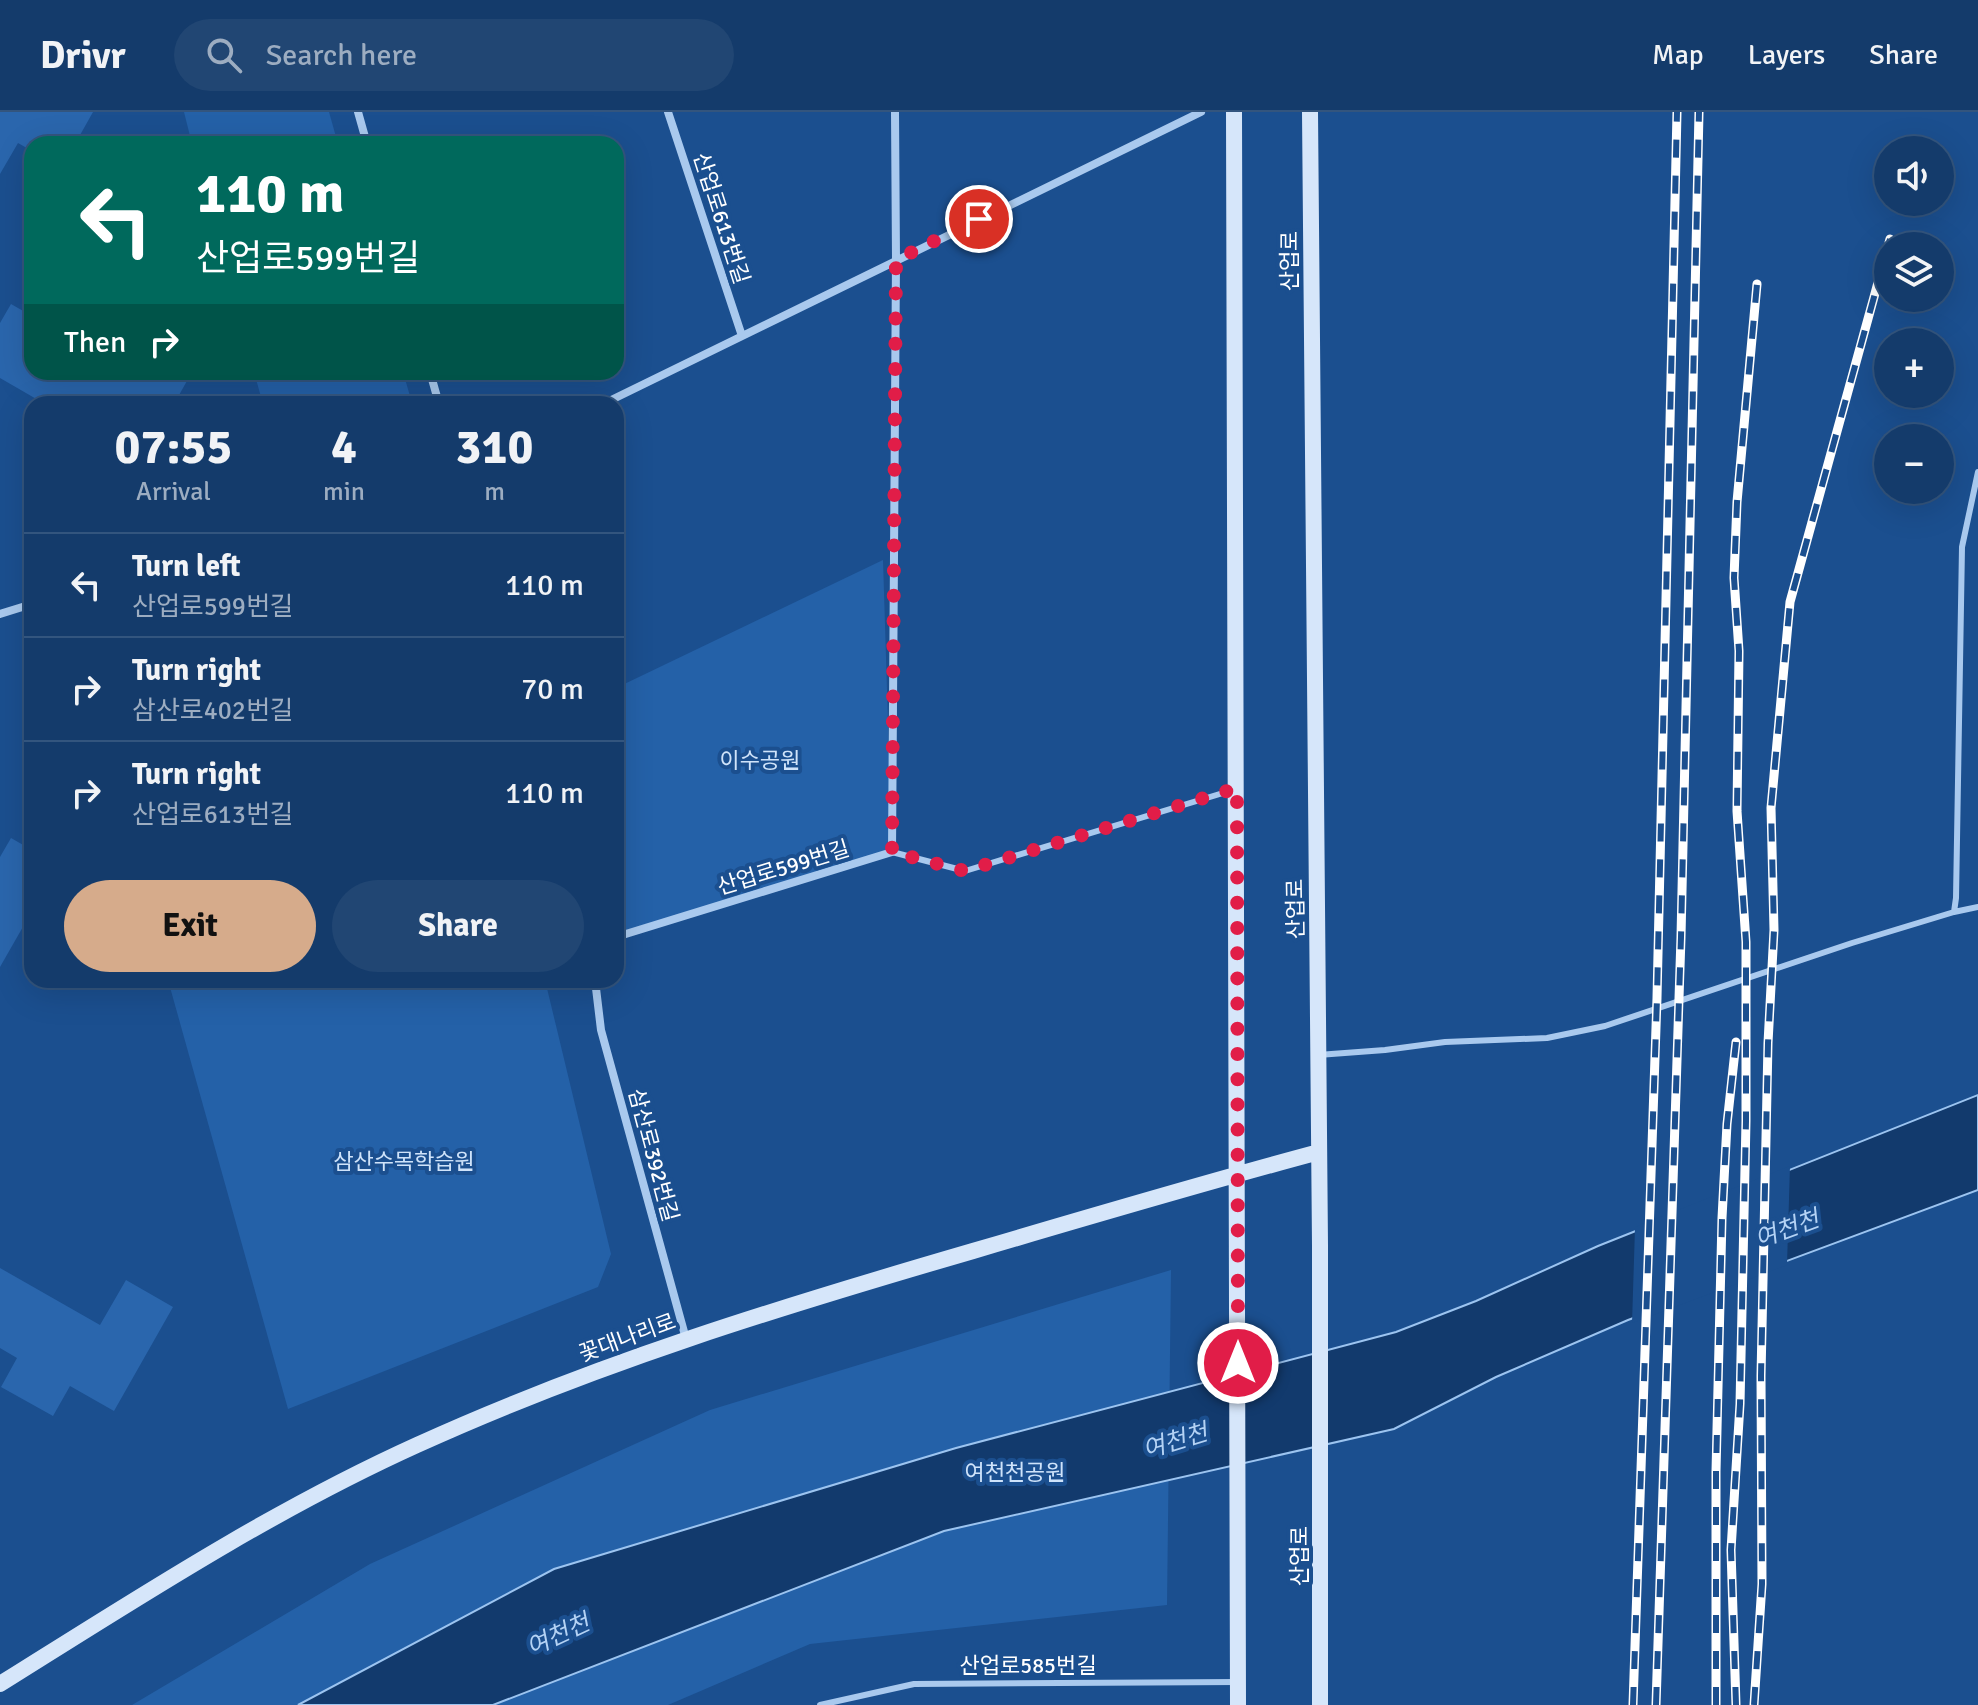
<!DOCTYPE html>
<html lang="en">
<head>
<meta charset="utf-8">
<style>
	body { margin:0; font-family:Signika,"Noto Sans KR",sans-serif; background:#214673; color:#f1f3f6; height:100vh; display:flex; flex-direction:column; font-size:30px; white-space:nowrap }
	* { box-sizing:border-box; margin:0 }
	p { font-size:26px; color:#9dadc1 }
	.icon { flex:none; width:44px; height:44px; fill:none; stroke:currentColor; stroke-width:2; stroke-linecap:round; stroke-linejoin:round }
	.map { position:relative; flex:1; overflow:hidden }
	.panel { position:absolute; left:24px; top:284px; width:600px; height:592px; display:flex; flex-direction:column; background:#143b6b; border-radius:24px; box-shadow:0 8px 32px #0002,0 0 0 2px #33557e }
	.panel>* { flex:none }
	.top-card { position:absolute; left:24px; top:24px; width:600px; height:244px; border-radius:24px; box-shadow:0 8px 32px #0002,0 0 0 2px #33557e; background:#00695c; color:#fff; overflow:hidden }
	.controls { position:absolute; left:1874px; top:24px; display:grid; gap:16px }
	.controls a { display:grid; place-items:center; width:80px; height:80px; border-radius:50%; background:#143b6b; box-shadow:0 8px 32px #0002,0 0 0 2px #33557e; font-size:40px }
	.pin { position:absolute; display:grid; place-items:center; width:68px; height:68px; color:#fff; margin:-34px; border:4px solid #fff; border-radius:50%; box-shadow:0 2px 8px #0007 }
	.me { position:absolute; width:88px; margin:-44px; rotate:0deg; stroke-linejoin:round; filter:drop-shadow(0 0 6px #0008) }
	.turn { display:flex; align-items:center; gap:28px; height:168px; padding:0 40px; font-size:36px }
	.turn .icon { width:104px; height:104px; stroke-width:2.5 }
	.turn b { display:block; font-size:56px; line-height:68px }
	.then { display:flex; align-items:center; height:76px; padding:0 40px; background:#0003; gap:16px; font-size:30px }
	.eta { display:flex; justify-content:space-evenly; align-items:center; height:136px; text-align:center }
	.eta b { font-size:48px; font-weight:700; line-height:56px }
	.primary-button { display:flex; gap:16px; margin-top:auto; padding:16px 40px }
	.primary-button a { flex:1; height:92px; border-radius:48px; background:#d6ab8b; color:#111; font-size:32px; font-weight:700; line-height:92px; text-align:center }
	.primary-button a+a { background:#214673; color:#f1f3f6 }
	ul { padding:0; list-style:none }
	li { display:flex; align-items:center; gap:24px; height:104px; padding:0 40px; border-top:2px solid #33557e }
	li div { flex:1 }
	li b { display:block; font-size:30px }
	li em { font-style:normal }
	header { display:flex; align-items:center; gap:48px; box-sizing:border-box; height:112px; padding:0 40px; background:#143b6b; border-bottom:2px solid #33557e }
	header strong { font-size:38px }
	nav { display:flex; gap:44px; margin-inline-start:auto; font-size:28px }
	.search { width:560px; height:72px; background:#214673; display:flex; align-items:center; gap:20px; box-sizing:border-box; padding:0 28px; border-radius:44px; color:#9dadc1; font-size:30px }
	.map>svg:first-child { display:block }
	.green { fill:#2461a8 }
	.water { fill:#123a6d; stroke:#9cc4f0; stroke-width:2 }
	.pier { fill:#1b4f8f }
	.building { fill:#2a66ad }
	.lines { fill:none; stroke-linecap:round; stroke-linejoin:round }
	.lane { stroke:#a9c9ee; stroke-width:6 }
	.street { stroke:#a9c9ee; stroke-width:8 }
	.secondary { stroke:#d6e6fa; stroke-width:16 }
	.rail-casing { stroke:#fff; stroke-width:9 }
	.rail { stroke:#1b4f8f; stroke-width:6; stroke-dasharray:18; stroke-linecap:butt }
	.route { stroke:#e11d48; stroke-width:14; stroke-dasharray:0 25.2 }
	.labels { text-anchor:middle; stroke-width:8; stroke-linejoin:round; paint-order:stroke }
	.street-label { font-size:22px; fill:#fff; stroke:#1b4f8f }
	.park-label { font-size:22px; fill:#cfe3fa; stroke:#1b4f8f }
	.water-label { font-size:24px; font-style:italic; fill:#b5d3f5; stroke:#1b4f8f }
</style>
</head>
<body>
<header>
<strong>Drivr</strong>
<div class="search"><svg class="icon" aria-label="search" viewBox="0 0 24 24"><circle cx="10" cy="10" r="6"/><path d="M15 15l6 6"/></svg>Search here</div>
<nav><a>Map</a><a>Layers</a><a>Share</a></nav>
</header>
<div class="map">
<svg width="1978" height="1593" viewBox="0 0 1978 1593">
	<rect width="100%" height="100%" fill="#1b4f8f"/>
	<!-- green -->
	<path class="green" d="M184 0H329L338 32H192Z
		M254 260H403L412 291 263 292Z
		M883 448 892 740 616 825V576Z
		M168 868H545L611 1142 598 1175 288 1297Z
		M1171 1158 1167 1493 810 1532 668 1593H132L370 1452 710 1298Z"/>
	<!-- water -->
	<path class="water" d="M1978 983V1078L1628 1208 1496 1265 1394 1317 944 1419 493 1593H298L554 1457 956 1336 1396 1220 1476 1189 1598 1134Z"/>
	<!-- pier -->
	<path class="pier" d="M1790 1054 1787 1153 1632 1211 1635 1115Z"/>
	<!-- building -->
	<path class="building" d="M0 0H93L75 32H32V39L18 31 0 62Z
		M11 192 32 204V260H192L174 292H45L0 266V211Z
		M11 726 32 738V799L0 855V745Z
		M0 1156 100 1213 126 1168 173 1195 114 1299 70 1274 53 1304 1 1275 17 1246 0 1236Z"/>
	<g class="lines">
		<!-- lane -->
		<path class="lane" d="M892 740 965 759 1233 678
			M1954 800 1956 786 1962 435 1978 360
			M1318 943 1385 938 1445 930 1547 926 1605 914 1852 831 1954 800 1978 795
			M820 1593 914 1572 1238 1570"/>
		<!-- street -->
		<path class="street" d="M358 0 367 32
			M668 0 742 224
			M430 260 439 292
			M603 292 1201 0
			M0 502 32 492
			M616 825 892 740 896 148 895 0
			M595 868 601 918 686 1227"/>
		<!-- secondary -->
		<path class="secondary" d="M1234 0 1238 1593
			M1310 0 1320 1133V1593
			M0 1572C136 1487 271 1399 417 1333 597 1251 784 1194 973 1139 1088 1105 1203 1071 1319 1040"/>
		<defs>
			<path id="rail" d="M1633 1593 1657 886 1677 0
				M1656 1593 1681 825 1699 0
				M1716 1593V1360L1722 1106 1727 1012 1736 930
				M1736 1593 1731 1438 1740 1292 1746 1009V830L1737 699 1739 539 1734 466 1737 390 1757 172
				M1754 1593 1762 1472 1761 1264 1768 931 1774 818 1771 696 1790 490 1890 127"/>
		</defs>
		<!-- rail casing -->
		<use href="#rail" class="rail-casing"/>
		<!-- rail -->
		<use href="#rail" class="rail"/>
	</g>
	<g class="lines">
		<!-- route -->
		<path class="route" d="M979 107 896 148 892 740 965 759 1237 676 1238 1251"/>
	</g>
	<g class="labels">
		<!-- street labels -->
		<g class="street-label">
			<text transform="translate(722 106) rotate(72)" y="8">산업로613번길</text>
			<text transform="translate(1289 149) rotate(-90)" y="8">산업로</text>
			<text transform="translate(783 755) rotate(-17)" y="8">산업로599번길</text>
			<text transform="translate(1295 797) rotate(-91)" y="8">산업로</text>
			<text transform="translate(654 1043) rotate(75)" y="8">삼산로392번길</text>
			<text transform="translate(627 1225) rotate(-20)" y="8">꽃대나리로</text>
			<text transform="translate(1299 1444) rotate(-90)" y="8">산업로</text>
			<text x="1028" y="1561">산업로585번길</text>
		</g>
		<!-- park labels -->
		<g class="park-label">
			<text x="760" y="656">이수공원</text>
			<text x="404" y="1057">삼산수목학습원</text>
			<text x="1015" y="1368">여천천공원</text>
		</g>
		<!-- water labels -->
		<g class="water-label">
			<text transform="translate(1787 1117) rotate(-20)" y="8">여천천</text>
			<text transform="translate(1175 1329) rotate(-17)" y="8">여천천</text>
			<text transform="translate(558 1523) rotate(-25)" y="8">여천천</text>
		</g>
	</g>
</svg>
<div class="controls">
<a><svg class="icon" aria-label="sound" viewBox="0 0 24 24"><path d="M4 9h4l5-4v14l-5-4H4zM17 9q2 3 0 6"/></svg></a>
<a><svg class="icon" aria-label="layers" viewBox="0 0 24 24"><path d="M12 4l9 5-9 5-9-5zM3 14l9 5 9-5"/></svg></a>
<a>+</a>
<a>−</a>
</div>
<div class="pin" style="left:979px;top:107px;background:#d93025"><svg class="icon" aria-label="arrive" viewBox="0 0 24 24"><path d="M6 21V4h12l-3 4 3 4H6"/></svg></div>
<svg class="me" style="left:1238px;top:1251px" viewBox="-20 -20 40 40"><circle r="17" fill="#e11d48" stroke="#fff" stroke-width="3"/><path d="M0-11L8 9 0 5-8 9z" fill="#fff"/></svg>
<div class="top-card">
<div class="turn"><svg class="icon" aria-label="left" viewBox="0 0 24 24"><path d="M17 20v-9H6M10 6l-5 5 5 5"/></svg><div><b>110 m</b>산업로599번길</div></div>
<div class="then">Then<svg class="icon" aria-label="right" viewBox="0 0 24 24"><path d="M7 20v-9h11M14 6l5 5-5 5"/></svg></div>
</div>
<section class="panel">
<div class="eta">
<div><b>07:55</b><p>Arrival</p></div>
<div><b>4</b><p>min</p></div>
<div><b>310</b><p>m</p></div>
</div>
<ul>
<li><svg class="icon" aria-label="left" viewBox="0 0 24 24"><path d="M17 20v-9H6M10 6l-5 5 5 5"/></svg><div><b>Turn left</b><p>산업로599번길</p></div><em>110 m</em></li>
<li><svg class="icon" aria-label="right" viewBox="0 0 24 24"><path d="M7 20v-9h11M14 6l5 5-5 5"/></svg><div><b>Turn right</b><p>삼산로402번길</p></div><em>70 m</em></li>
<li><svg class="icon" aria-label="right" viewBox="0 0 24 24"><path d="M7 20v-9h11M14 6l5 5-5 5"/></svg><div><b>Turn right</b><p>산업로613번길</p></div><em>110 m</em></li>
</ul>
<div class="primary-button"><a>Exit</a><a>Share</a></div>
</section>
</div>
</body>
</html>
